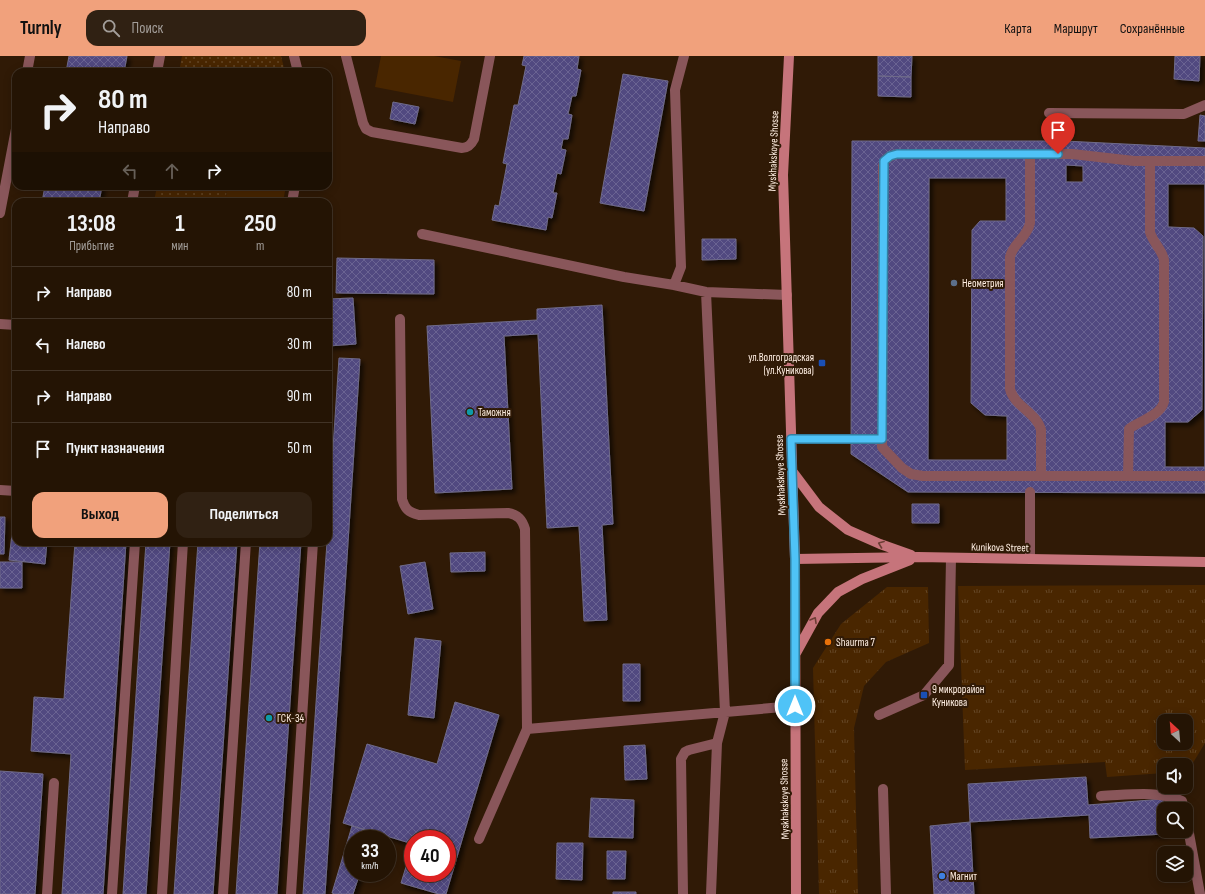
<!DOCTYPE html>
<html lang="ru">
<head>
<meta charset="utf-8">
<style>
	body { margin:0; font-family:"Sofia Sans Condensed",sans-serif; background:#302113; color:#f1f3f6; height:100vh; display:flex; flex-direction:column; font-size:15px; white-space:nowrap }
	* { box-sizing:border-box; margin:0 }
	p { font-size:13px; color:#a39e9a }
	.icon { flex:none; width:22px; height:22px; fill:none; stroke:currentColor; stroke-width:2; stroke-linecap:round; stroke-linejoin:round }
	.map { position:relative; flex:1; overflow:hidden }
	.panel { position:absolute; left:12px; top:142px; width:320px; height:348px; display:flex; flex-direction:column; background:#241404; border-radius:12px; box-shadow:0 2px 10px #0003,0 0 0 1px #413326 }
	.panel>* { flex:none }
	.hud { position:absolute; left:12px; top:12px; width:320px; height:122px; border-radius:12px; box-shadow:0 2px 10px #0003,0 0 0 1px #413326; background:#241404; color:#f1f3f6; overflow:hidden }
	.needle { width:26px; rotate:334deg }
	.controls { position:absolute; left:1157px; top:658px; display:grid; gap:8px }
	.controls a { display:grid; place-items:center; width:36px; height:36px; border-radius:8px; background:#241404; box-shadow:0 2px 10px #0003,0 0 0 1px #413326; font-size:20px }
	.speed { position:absolute; left:344px; top:774px; display:flex; gap:8px; font-size:20px; font-weight:700; text-align:center }
	.speed>* { display:grid; place-content:center; width:52px; height:52px; border-radius:50%; background:#241404; box-shadow:0 2px 10px #0003,0 0 0 1px #413326; line-height:1 }
	.speed small { font-size:10px; font-weight:400 }
	.speed .limit { border:6px solid #d22; background:#fff; color:#111 }
	.pin { position:absolute; display:grid; place-items:center; width:34px; height:34px; color:#fff; margin:-41px -17px; border-radius:50% 50% 50% 0; rotate:-45deg; box-shadow:0 0 4px #0007 }
	.pin .icon { rotate:45deg }
	.me { position:absolute; width:44px; margin:-22px; rotate:0deg; stroke-linejoin:round; filter:drop-shadow(0 0 3px #0008) }
	.turn { display:flex; align-items:center; gap:14px; height:84px; padding:0 20px; font-size:18px }
	.turn .icon { width:52px; height:52px; stroke-width:2.5 }
	.turn b { display:block; font-size:28px; line-height:34px }
	.lanes { display:flex; align-items:center; height:38px; padding:0 20px; background:#0003; justify-content:center; gap:20px; direction:ltr }
	.lanes .off { opacity:.35 }
	.eta { display:flex; justify-content:space-evenly; align-items:center; height:68px; text-align:center }
	.eta b { font-size:24px; font-weight:700; line-height:28px }
	.cta { display:flex; gap:8px; margin-top:auto; padding:8px 20px }
	.cta a { flex:1; height:46px; border-radius:12px; background:#f1a17c; color:#111; font-size:16px; font-weight:700; line-height:46px; text-align:center }
	.cta a+a { background:#302113; color:#f1f3f6 }
	ul { padding:0; list-style:none }
	li { display:flex; align-items:center; gap:12px; height:52px; padding:0 20px; border-top:1px solid #413326 }
	li div { flex:1 }
	li b { display:block; font-size:15px }
	li em { font-style:normal }
	header { display:flex; align-items:center; gap:24px; box-sizing:border-box; height:56px; padding:0 20px; background:#f1a17c; color:#111 }
	header strong { font-size:19px }
	nav { display:flex; gap:22px; margin-inline-start:auto; font-size:14px }
	.search { width:280px; height:36px; background:#302113; display:flex; align-items:center; gap:10px; box-sizing:border-box; padding:0 14px; border-radius:12px; color:#a39e9a; font-size:15px }
	.map>svg:first-child { display:block }
	.grass { fill:url(#grass-tufts); fill-rule:evenodd }
	.park { fill:url(#park-dots) }
	.garden { fill:#492600 }
	.building { fill:url(#building-cross-hatch); stroke:#6f6b8a; fill-rule:evenodd; filter:url(#shadow) }
	.lines { fill:none; stroke-linecap:round; stroke-linejoin:round }
	.lane { stroke:#89565a; stroke-width:10 }
	.secondary { stroke:#c6747b; stroke-width:10 }
	.oneway { stroke:#6c3e35 }
	.route-casing { stroke:#337fa1; stroke-width:10 }
	.route { stroke:#4fc3f7; stroke-width:7 }
	.service-dot { fill:#5c6f8a; stroke:#301a06; stroke-width:1.5 }
	.transit-dot { fill:#1a4fb4; stroke:#301a06; stroke-width:1.5 }
	.culture-dot { fill:#0f9aa8; stroke:#301a06; stroke-width:1.5 }
	.food-dot { fill:#e8710a; stroke:#301a06; stroke-width:1.5 }
	.shop-dot { fill:#3f7fe0; stroke:#301a06; stroke-width:1.5 }
	.labels { text-anchor:middle; stroke-width:4; stroke-linejoin:round; paint-order:stroke }
	.street-label { font-size:11px; fill:#ffefe3; stroke:#301a06 }
	.poi-label { font-size:11px; fill:#ffefe3; stroke:#301a06; text-anchor:start }
</style>
</head>
<body>
<header>
<strong>Turnly</strong>
<div class="search"><svg class="icon" aria-label="search" viewBox="0 0 24 24"><circle cx="10" cy="10" r="6"/><path d="M15 15l6 6"/></svg>Поиск</div>
<nav><a>Карта</a><a>Маршрут</a><a>Сохранённые</a></nav>
</header>
<div class="map">
<svg width="1205" height="838" viewBox="0 0 1205 838">
	<defs>
		<pattern id="grass-tufts" width="24" height="20" patternUnits="userSpaceOnUse"><rect width="24" height="20" fill="#492600"/><path d="M3 7l-1-3M5 7V3M7 7l1-3M15 17l-1-3M17 17v-4M19 17l1-3" fill="none" stroke="#644625"/></pattern>
		<pattern id="park-dots" width="8" height="8" patternUnits="userSpaceOnUse"><rect width="8" height="8" fill="#492600"/><path d="M2 2h.1M6 6h.1" fill="none" stroke="#644625" stroke-width="1.8" stroke-linecap="round"/></pattern>
		<pattern id="building-cross-hatch" width="8" height="8" patternUnits="userSpaceOnUse"><rect width="8" height="8" fill="#514880"/><path d="M0 0l8 8M0 8l8-8" fill="none" stroke="#6b6392"/></pattern>
		<filter id="shadow"><feDropShadow dx="3.5" dy="3.5" stdDeviation="2" flood-color="#0009"/></filter>
	</defs>
	<rect width="100%" height="100%" fill="#301a06"/>
	<!-- grass -->
	<path class="grass" d="M1205 529V687L1188 715H1186V709H1164V717L1107 721 1105 706 965 714 958 530ZM1164 665H1186V687H1164Z
		M887 531H928L929 587 886 606 864 630 854 672 858 838H819L813 612 841 568Z"/>
	<!-- park -->
	<path class="park" d="M182 0H281L285 16H179Z
		M157 130H228L225 146H154Z"/>
	<!-- garden -->
	<path class="garden" d="M381 0H434L461 5 453 46 375 31Z
		M228 130H286L283 146H225Z"/>
	<!-- building -->
	<path class="building" d="M69 0H127L124 16H66Z
		M524 0H579L577 13 581 14 576 40H572L568 58 572 59 568 83H563L561 93 566 94 561 118 557 117 553 137H557L552 162 548 161 546 174 492 164 495 149 499 150 507 108 503 107 514 49H518L526 10 522 9Z
		M878 0H912L911 21 878 20Z
		M1175 0H1200L1199 25 1174 23Z
		M623 18 668 25 644 155 600 147Z
		M878 20 911 21V41L878 40Z
		M393 46 419 51 415 68 390 63Z
		M1200 59 1205 60V85H1198Z
		M852 85H1064L1205 92V437L908 436 851 398Z
		M1066 109 1083 110V126H1066Z
		M929 122H1006V165H980L972 174 971 347 985 359 1007 360V404H928Z
		M1168 128H1205V411H1165V366H1188L1202 354 1203 180 1194 172 1168 171Z
		M45 130H102L99 146H42Z
		M702 183H736V203L702 204Z
		M337 202 434 204V238L336 237Z
		M353 242 356 288 328 290V243Z
		M602 249 613 468 602 469 607 564 584 565 579 470 547 472 538 278 504 280 512 433 435 437 427 270 537 264V253Z
		M339 302 360 303 325 838H303L327 486H328V467Z
		M912 448H939V467H912Z
		M0 461H5L4 498H0Z
		M14 461H16V486H47L45 508 9 504Z
		M75 486H126L103 838H62L71 698 31 695 34 641 64 643Z
		M146 486H170L146 838H123Z
		M198 486H237L213 838H174Z
		M260 486H301L277 838H236Z
		M485 496V515L451 516 450 497Z
		M0 506H22V532H0Z
		M425 506 433 553 408 558 400 510Z
		M415 582 441 585 434 662 408 659Z
		M623 608H640V645H623Z
		M455 646 499 659 446 838H439L401 827 413 788 343 767 367 688 437 708ZM413 783H447V817H413Z
		M645 689 647 723 625 724 624 690Z
		M0 715 43 718 35 838H0Z
		M1086 721 1088 749 1163 743 1164 775 1165 778 1090 782 1089 759 970 766 968 728Z
		M591 742 634 744 633 782 589 781Z
		M970 766 974 838H934L930 770Z
		M352 770 372 776 370 783H353V817H360L353 838H335L332 837Z
		M557 787H583L582 824 556 823Z
		M607 795H626L625 823H607Z
		M613 836H636V838H613Z"/>
	<g class="lines">
		<!-- lane -->
		<path class="lane" d="M294 0 298 16
			M346 0 363 67 366 73 372 76 462 92C468 92 471 89 474 83L490 0
			M27 16 30 0
			M157 16 160 0
			M1049 57 1184 58 1205 49
			M1030 98V167C1027 182 1013 187 1010 201V333C1014 350 1037 357 1041 374V420
			M1205 105H1134L1072 98H897C889 100 885 102 883 110L882 391 902 412 911 418 923 420H1205
			M132 146 135 130
			M292 146 295 130
			M0 157 16 73
			M422 178 624 221 674 229 706 236 787 239
			M674 229 681 211 675 34 684 0
			M706 236 725 656 717 687 711 838
			M400 263 402 443C405 453 408 456 419 459L508 457C518 459 522 463 525 473L527 673 479 783
			M0 268 16 269
			M791 383H882
			M1128 420 1129 373C1139 365 1160 360 1164 346V204C1162 193 1153 187 1150 176V105
			M0 434 16 435
			M1030 503V436
			M879 659 924 639 949 609 951 502
			M527 673 795 650
			M883 733 886 838
			M1101 740C1128 739 1158 734 1182 745L1184 753
			M1186 761 1200 838
			M47 838 54 727
			M112 838 135 486
			M162 838 183 486
			M223 838 246 486
			M291 838 313 486
			M683 838 681 703 685 696 689 694 717 687"/>
		<!-- secondary -->
		<path class="secondary" d="M789 0 783 119 795 503 796 838
			M792 415 819 451 848 474 880 488 911 499
			M795 503 918 501 1205 506
			M796 597 818 557 838 536 862 523 910 504"/>
	</g>
	<!-- one-way arrows -->
	<defs><path id="oneway-chevron" d="M-2-3.5L2.5 0L-2 3.5" fill="none" stroke-width="1.6" stroke-linecap="round" stroke-linejoin="round"/></defs>
	<g class="oneway">
		<use href="#oneway-chevron" transform="translate(881 488) rotate(-159)"/>
		<use href="#oneway-chevron" transform="translate(814 564) rotate(-60)"/>
	</g>
	<g class="lines">
		<defs>
			<path id="route" d="M795 650V503L791 383H882L884 105 890 100 897 98H1058"/>
		</defs>
		<!-- route casing -->
		<use href="#route" class="route-casing"/>
		<!-- route -->
		<use href="#route" class="route"/>
	</g>
	<!-- markers -->
	<circle class="service-dot" cx="954" cy="227" r="4"/>
	<g class="transit-dot">
		<rect x="818" y="303" width="8" height="8" rx="2"/>
		<rect x="920" y="635" width="8" height="8" rx="2"/>
	</g>
	<g class="culture-dot">
		<circle cx="470" cy="356" r="4"/>
		<circle cx="269" cy="662" r="4"/>
	</g>
	<circle class="food-dot" cx="828" cy="586" r="4"/>
	<circle class="shop-dot" cx="942" cy="820" r="4"/>
	<g class="labels">
		<!-- street labels -->
		<g class="street-label">
			<text transform="translate(773 95) rotate(-88)" y="4">Myskhakskoye Shosse</text>
			<text transform="translate(780 419) rotate(-92)" y="4">Myskhakskoye Shosse</text>
			<text transform="translate(1000 491) rotate(1)" y="4">Kunikova Street</text>
			<text transform="translate(784 743) rotate(-91)" y="4">Myskhakskoye Shosse</text>
		</g>
		<!-- poi labels -->
		<g class="poi-label">
			<text x="962" y="231">Неометрия</text>
			<text x="814" y="305" text-anchor="end">ул.Волгоградская<tspan x="814" dy="13">(ул.Куникова)</tspan></text>
			<text x="478" y="360">Таможня</text>
			<text x="836" y="590">Shaurma 7</text>
			<text x="932" y="637">9 микрорайон<tspan x="932" dy="13">Куникова</tspan></text>
			<text x="277" y="666">ГСК-34</text>
			<text x="950" y="824">Магнит</text>
		</g>
	</g>
</svg>
<div class="controls">
<a><svg class="needle" viewBox="-14 -14 28 28"><path d="M0-13l5 13h-10z" fill="#e53935"/><path d="M0 13l5-13h-10z" fill="#a39e9a"/></svg></a>
<a><svg class="icon" aria-label="sound" viewBox="0 0 24 24"><path d="M4 9h4l5-4v14l-5-4H4zM17 9q2 3 0 6"/></svg></a>
<a><svg class="icon" aria-label="search" viewBox="0 0 24 24"><circle cx="10" cy="10" r="6"/><path d="M15 15l6 6"/></svg></a>
<a><svg class="icon" aria-label="layers" viewBox="0 0 24 24"><path d="M12 4l9 5-9 5-9-5zM3 14l9 5 9-5"/></svg></a>
</div>
<div class="speed"><div>33<small>km/h</small></div><div class="limit">40</div></div>
<div class="pin" style="left:1058px;top:98px;background:#d93025"><svg class="icon" aria-label="arrive" viewBox="0 0 24 24"><path d="M6 21V4h12l-3 4 3 4H6"/></svg></div>
<svg class="me" style="left:795px;top:650px" viewBox="-20 -20 40 40"><circle r="17" fill="#4fc3f7" stroke="#fff" stroke-width="3"/><path d="M0-11L8 9 0 5-8 9z" fill="#fff"/></svg>
<div class="hud">
<div class="turn"><svg class="icon" aria-label="right" viewBox="0 0 24 24"><path d="M7 20v-9h11M14 6l5 5-5 5"/></svg><div><b>80 m</b>Направо</div></div>
<div class="lanes"><svg class="icon off" aria-label="left" viewBox="0 0 24 24"><path d="M17 20v-9H6M10 6l-5 5 5 5"/></svg><svg class="icon off" aria-label="ahead" viewBox="0 0 24 24"><path d="M12 20V5M6 11l6-6 6 6"/></svg><svg class="icon" aria-label="right" viewBox="0 0 24 24"><path d="M7 20v-9h11M14 6l5 5-5 5"/></svg></div>
</div>
<section class="panel">
<div class="eta">
<div><b>13:08</b><p>Прибытие</p></div>
<div><b>1</b><p>мин</p></div>
<div><b>250</b><p>m</p></div>
</div>
<ul>
<li><svg class="icon" aria-label="right" viewBox="0 0 24 24"><path d="M7 20v-9h11M14 6l5 5-5 5"/></svg><div><b>Направо</b></div><em>80 m</em></li>
<li><svg class="icon" aria-label="left" viewBox="0 0 24 24"><path d="M17 20v-9H6M10 6l-5 5 5 5"/></svg><div><b>Налево</b></div><em>30 m</em></li>
<li><svg class="icon" aria-label="right" viewBox="0 0 24 24"><path d="M7 20v-9h11M14 6l5 5-5 5"/></svg><div><b>Направо</b></div><em>90 m</em></li>
<li><svg class="icon" aria-label="arrive" viewBox="0 0 24 24"><path d="M6 21V4h12l-3 4 3 4H6"/></svg><div><b>Пункт назначения</b></div><em>50 m</em></li>
</ul>
<div class="cta"><a>Выход</a><a>Поделиться</a></div>
</section>
</div>
</body>
</html>
